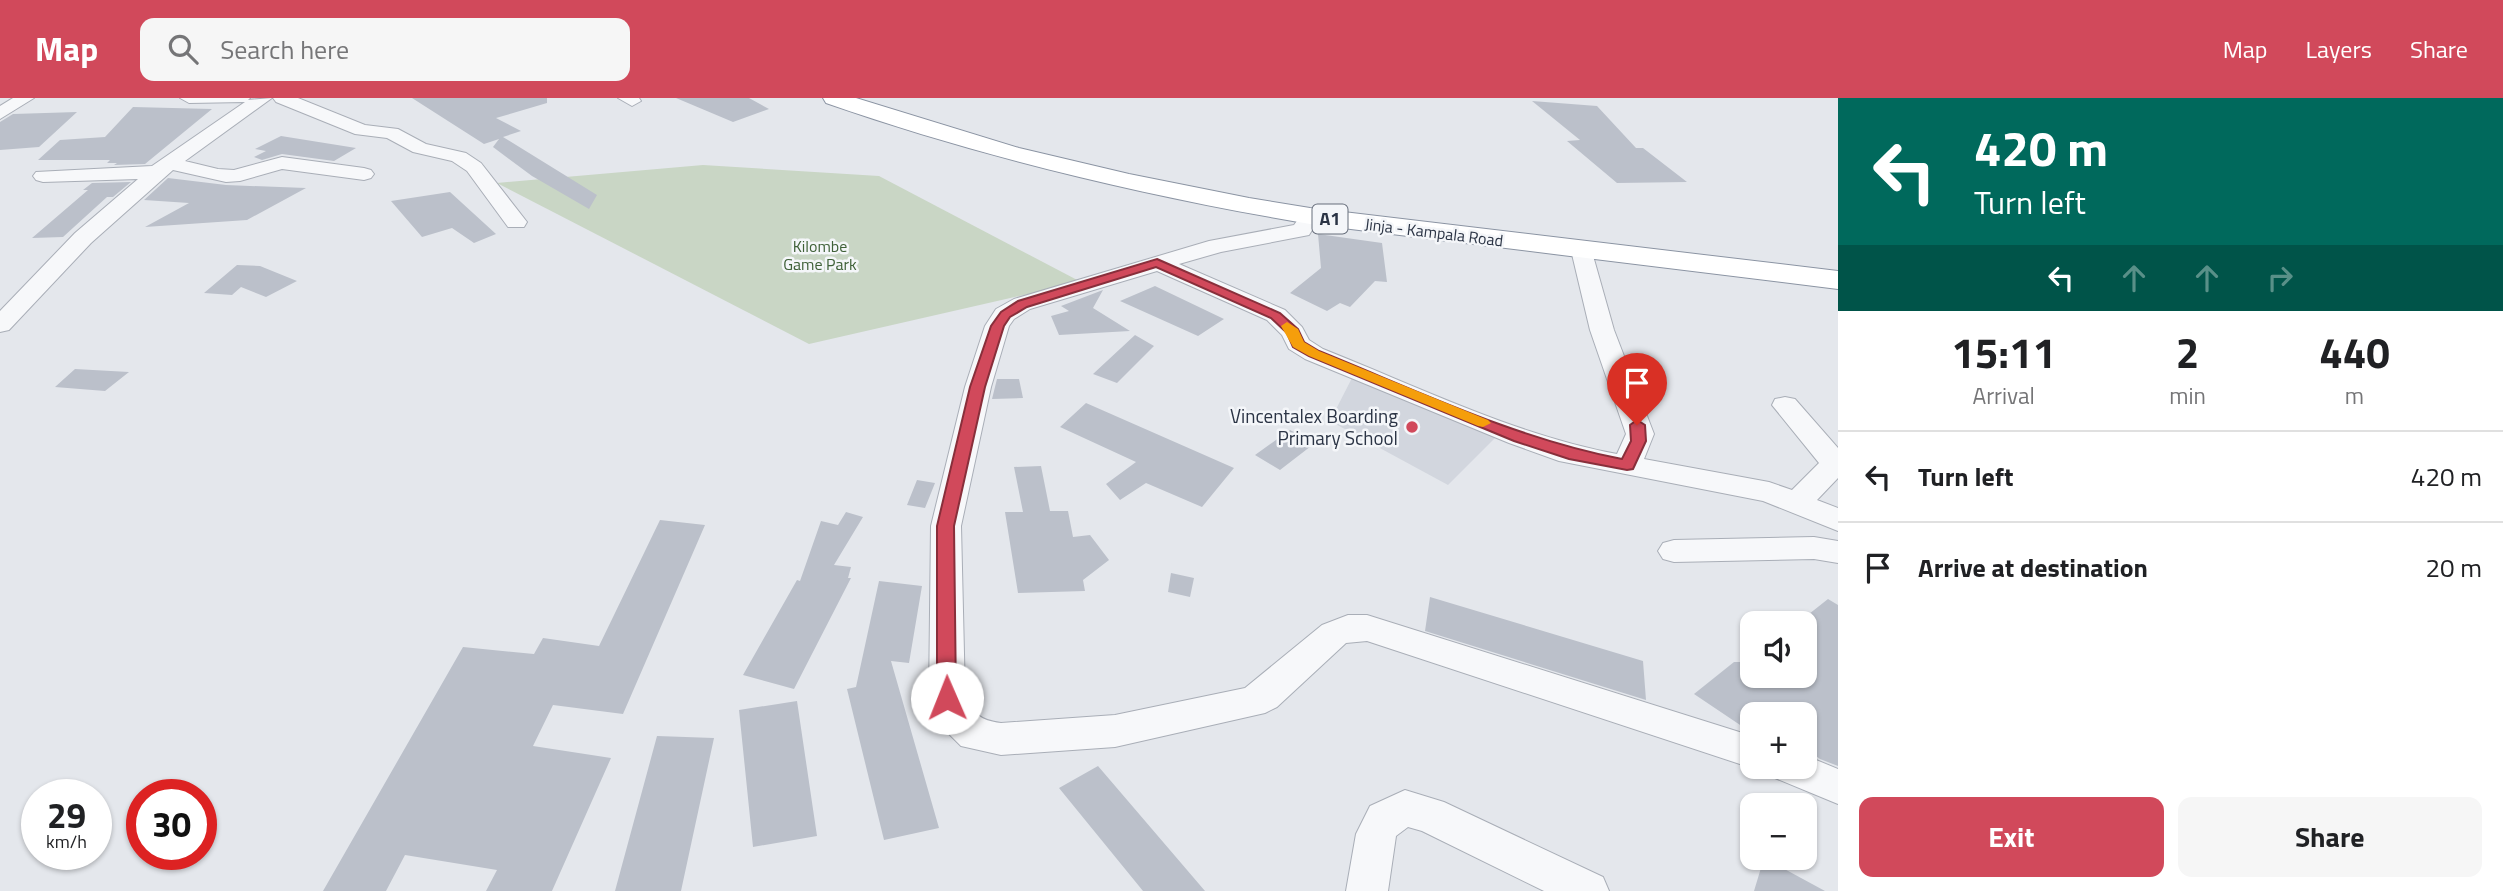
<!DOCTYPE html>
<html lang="en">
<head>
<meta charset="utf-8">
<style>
	body { margin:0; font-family:"Titillium Web",sans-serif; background:#f6f6f6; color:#202124; height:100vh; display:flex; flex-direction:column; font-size:26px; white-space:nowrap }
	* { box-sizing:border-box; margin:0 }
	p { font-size:23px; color:#757577 }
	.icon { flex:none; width:38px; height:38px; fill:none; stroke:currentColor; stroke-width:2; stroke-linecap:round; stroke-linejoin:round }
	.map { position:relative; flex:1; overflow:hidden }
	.details { display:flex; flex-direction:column; background:#fff; width:665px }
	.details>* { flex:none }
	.top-card { background:#00695c; color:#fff; overflow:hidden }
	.fabs { position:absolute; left:1740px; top:513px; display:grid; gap:14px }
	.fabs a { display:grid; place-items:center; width:77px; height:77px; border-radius:14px; background:#fff; box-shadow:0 2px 5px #0004; font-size:35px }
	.speed { position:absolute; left:21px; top:681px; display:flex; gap:14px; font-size:35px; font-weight:700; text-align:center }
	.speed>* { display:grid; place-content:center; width:91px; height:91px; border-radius:50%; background:#fff; box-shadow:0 2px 5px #0004; line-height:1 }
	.speed small { font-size:18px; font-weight:400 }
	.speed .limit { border:10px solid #d22; background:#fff; color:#111 }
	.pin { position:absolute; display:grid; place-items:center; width:60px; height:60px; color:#fff; margin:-72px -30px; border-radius:50% 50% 50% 0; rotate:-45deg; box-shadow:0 0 7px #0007 }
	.pin .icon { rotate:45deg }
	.me { position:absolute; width:77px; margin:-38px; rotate:359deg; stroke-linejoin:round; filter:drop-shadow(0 0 5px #0008) }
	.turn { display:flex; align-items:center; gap:24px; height:147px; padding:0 21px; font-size:32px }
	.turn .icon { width:91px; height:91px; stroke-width:2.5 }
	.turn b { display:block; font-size:49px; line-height:60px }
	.lanes { display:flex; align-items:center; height:66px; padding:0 21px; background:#0003; justify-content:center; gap:35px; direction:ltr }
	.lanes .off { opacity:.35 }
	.eta { display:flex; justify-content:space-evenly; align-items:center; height:119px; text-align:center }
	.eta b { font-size:42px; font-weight:700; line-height:49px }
	.primary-button { display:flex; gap:14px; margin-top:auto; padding:14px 21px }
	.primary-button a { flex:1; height:80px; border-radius:14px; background:#d1495b; color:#fff; font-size:28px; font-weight:700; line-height:80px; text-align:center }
	.primary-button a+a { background:#f6f6f6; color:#202124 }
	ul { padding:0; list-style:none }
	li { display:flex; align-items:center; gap:21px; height:91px; padding:0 21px; border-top:2px solid #e0e0e0 }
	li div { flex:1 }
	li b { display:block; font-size:26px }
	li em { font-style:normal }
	header { display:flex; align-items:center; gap:42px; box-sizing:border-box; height:98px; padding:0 35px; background:#d1495b; color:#fff }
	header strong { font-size:33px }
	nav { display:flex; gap:38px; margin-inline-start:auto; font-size:24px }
	.search { width:490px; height:63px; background:#f6f6f6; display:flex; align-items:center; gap:18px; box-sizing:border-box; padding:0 24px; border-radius:14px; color:#757577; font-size:26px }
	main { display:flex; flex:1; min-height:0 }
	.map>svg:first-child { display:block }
	.built { fill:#d2d6de }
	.green { fill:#c9d6c5 }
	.building { fill:#bbc0ca }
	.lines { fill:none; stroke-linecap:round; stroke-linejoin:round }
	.minor-casing { stroke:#a9aeb7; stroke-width:2 }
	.highway-casing { stroke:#8b94a3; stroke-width:2 }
	.minor { fill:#f7f8fa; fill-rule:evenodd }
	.highway { fill:#fff; fill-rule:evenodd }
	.route { fill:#d1495b; stroke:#882f3b; stroke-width:2 }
	.slow { fill:#f59e0b }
	.poi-dot { fill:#d1495b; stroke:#f4f6f9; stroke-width:2.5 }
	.labels { text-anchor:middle; stroke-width:5; stroke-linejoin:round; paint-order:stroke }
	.far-street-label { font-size:16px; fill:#2b3445; stroke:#f4f6f9 }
	.far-park-label { font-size:16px; fill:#3f6138; stroke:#f4f6f9 }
	.shield { fill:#f4f6f9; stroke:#676e7b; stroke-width:2 }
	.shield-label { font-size:18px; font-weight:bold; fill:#2b3445 }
	.poi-label { font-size:19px; fill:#2b3445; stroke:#f4f6f9; text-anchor:end }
</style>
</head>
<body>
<header>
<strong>Map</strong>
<div class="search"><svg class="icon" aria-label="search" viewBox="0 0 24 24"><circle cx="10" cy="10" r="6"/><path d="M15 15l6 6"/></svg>Search here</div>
<nav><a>Map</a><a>Layers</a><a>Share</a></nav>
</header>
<main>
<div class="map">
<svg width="1838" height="793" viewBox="0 0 1838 793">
	<rect width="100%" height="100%" fill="#e4e7ec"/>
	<!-- built -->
	<path class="built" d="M1353 278 1499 336 1448 387 1330 323Z"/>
	<!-- green -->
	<path class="green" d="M703 67 879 78 1081 184 809 246 497 85Z"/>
	<!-- building -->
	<path class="building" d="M412 0H547V5L496 20 521 33 503 39 597 97 589 111 532 78 493 49 499 41 484 46Z
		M676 0H749L769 11 733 24Z
		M1532 3 1597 8 1636 50H1643L1687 84 1617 85 1567 43 1580 42Z
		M133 9 212 11 145 66 114 67 117 65H107L110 62H38L60 42 105 39Z
		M77 14 39 49 0 52V24L13 16Z
		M281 38 356 50 334 63 282 56 262 62 254 59 266 53 255 51Z
		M168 80 226 87 306 90 247 122 145 129 189 105 144 102Z
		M131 84 113 99H107L63 139 32 140 88 92H83L92 85Z
		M450 94 496 136 474 145 452 130 422 139 391 103Z
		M1318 136 1382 145 1387 184 1375 183 1350 209 1340 205 1327 213 1290 195 1321 170Z
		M237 167 260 168 297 183 266 199 241 189 232 197 204 195Z
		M1155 188 1224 221 1198 238 1120 203Z
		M1103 192 1093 210 1130 233 1059 237 1051 218 1069 213 1061 208Z
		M1135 237 1154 248 1117 285 1093 276Z
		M75 271 129 274 105 293 55 289Z
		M997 281H1019L1023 300 992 301Z
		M1086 305 1234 370 1202 409 1146 385 1120 402 1106 386 1136 364 1060 329Z
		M1290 332 1315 345 1280 372 1255 357Z
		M1041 368 1050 413H1068L1073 439 1090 437 1109 462 1083 482 1085 493 1018 495 1005 414H1023L1014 369Z
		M917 382 935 385 925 410 907 407Z
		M846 414 863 419 834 467 851 469 848 480H851L794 591 743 577 797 482 800 483 821 423 838 427Z
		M660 422 705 427 623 616 553 607 533 648 611 660 552 793H486L497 772 405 757 386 793H323L463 549 534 556 543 540 599 548Z
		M1171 475 1194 480 1190 499 1168 494Z
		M879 483 922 488 909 565 891 563 939 730 884 742 847 591 856 589Z
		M1430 499 1643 563 1646 602 1425 533Z
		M1828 501 1838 507V668L1820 661 1804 649V616H1752V635L1694 596 1734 564H1740L1752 572V578H1804V520Z
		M797 603 817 738 753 749 739 612Z
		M657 638 714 640 681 793H615Z
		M1098 668 1205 793H1143L1059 690Z
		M1764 760 1825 793H1754Z"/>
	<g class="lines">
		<defs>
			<path id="minor" d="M13 0H34L0 21V8Z
				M180 0H250L248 2 272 0 185 63 218 71 234 72 282 59 364 70 371 72 374 76 371 80 364 82 282 71 240 83 226 84 173 72 91 145 9 232 0 234V213L75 135 138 81 43 84 36 82 33 78 36 74 152 68 245 4 189 5Z
				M273 0H298L365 27 398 31 426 46 466 55 481 65 527 124 524 129H508L467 73 452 63 413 54 387 40 355 36 276 4Z
				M618 0H639L641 3 632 8Z
				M1310 112 1317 114 1321 118 1309 137 1221 154 1179 166 1285 212 1302 229 1309 242 1323 251C1419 289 1515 337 1617 356L1626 336 1590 232 1571 152 1574 147H1590L1614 232 1654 336 1644 361 1769 384 1792 392 1819 365 1772 307 1775 301 1785 299 1795 301 1838 350V380L1817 402 1838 410V433L1763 403 1559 363 1509 345 1305 261 1289 251 1282 237 1267 222 1157 173 1030 211 1014 221 1009 228 991 289 961 428 965 598C976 617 979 622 1001 625L1115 617 1245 590 1322 527 1348 517H1367L1752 638V668H1757L1752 670 1367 543 1346 545 1277 609 1265 615 1115 649 1001 657 961 648 947 634 929 600 931 428 965 289 985 228 996 211 1014 201 1209 143 1294 127 1303 114Z
				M1814 439 1838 443V465L1814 461 1674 464 1663 461 1658 453 1663 445 1674 442Z
				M1804 657 1838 671V706L1775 680 1769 668H1804Z
				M1405 692 1444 704 1603 779 1609 793H1544L1422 733 1408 729 1396 738 1388 793H1346L1356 736 1370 708Z"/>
			<path id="highway" d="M823 0H856L1019 50 1129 76 1249 100 1310 110 1838 173V191L1310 126C1145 98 984 60 826 5Z"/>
		</defs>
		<!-- minor casing -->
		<use href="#minor" class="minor-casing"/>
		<!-- highway casing -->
		<use href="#highway" class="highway-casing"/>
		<!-- minor -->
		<use href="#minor" class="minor"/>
		<!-- highway -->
		<use href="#highway" class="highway"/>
	</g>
	<!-- route -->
	<path class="route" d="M1157 161 1280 215 1298 231 1304 244 1319 253C1418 293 1517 341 1622 361L1631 343 1630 327 1637 322 1645 327 1646 343 1633 371 1627 372 1569 361 1514 343 1309 258 1293 249 1287 235 1271 220 1156 169 1027 209 1010 219 1004 228 985 289 954 428 956 600 954 606 947 608 940 606 937 600V428L970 289 991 228 1001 214 1018 203Z"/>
	<!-- slow -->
	<path class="slow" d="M1287 224 1298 231 1304 244 1319 253 1488 322 1491 325 1483 329 1478 328 1309 258 1293 249 1281 228Z"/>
	<!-- markers -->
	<circle class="poi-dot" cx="1412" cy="329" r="7"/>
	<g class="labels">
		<!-- far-street labels -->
		<g class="far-street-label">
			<text transform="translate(1434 134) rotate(7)" y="6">Jinja - Kampala Road</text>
		</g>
		<!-- far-park labels -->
		<g class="far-park-label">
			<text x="820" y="154">Kilombe<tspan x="820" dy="18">Game Park</tspan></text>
		</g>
		<!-- shield labels -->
		<rect class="shield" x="1312.5" y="106.5" width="35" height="29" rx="5"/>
		<g class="shield-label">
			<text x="1330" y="127">A1</text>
		</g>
		<!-- poi labels -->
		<g class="poi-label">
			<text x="1398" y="325">Vincentalex Boarding<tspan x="1398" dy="22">Primary School</tspan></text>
		</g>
	</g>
</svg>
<div class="fabs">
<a><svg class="icon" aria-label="sound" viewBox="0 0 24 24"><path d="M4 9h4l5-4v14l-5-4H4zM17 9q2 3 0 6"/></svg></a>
<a>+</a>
<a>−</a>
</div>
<div class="speed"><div>29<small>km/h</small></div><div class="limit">30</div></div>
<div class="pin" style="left:1637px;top:327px;background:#d93025"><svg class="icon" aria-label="arrive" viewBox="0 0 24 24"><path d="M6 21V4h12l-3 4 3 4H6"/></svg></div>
<svg class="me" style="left:947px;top:600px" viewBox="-20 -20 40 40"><circle r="19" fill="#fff"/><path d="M0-13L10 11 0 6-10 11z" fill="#d1495b"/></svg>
</div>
<section class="details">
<div class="top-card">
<div class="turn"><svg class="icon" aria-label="left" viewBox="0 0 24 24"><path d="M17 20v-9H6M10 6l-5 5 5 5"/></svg><div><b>420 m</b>Turn left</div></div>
<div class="lanes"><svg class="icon" aria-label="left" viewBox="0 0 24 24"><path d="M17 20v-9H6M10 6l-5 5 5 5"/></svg><svg class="icon off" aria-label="ahead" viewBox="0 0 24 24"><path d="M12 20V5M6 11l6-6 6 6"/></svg><svg class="icon off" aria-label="ahead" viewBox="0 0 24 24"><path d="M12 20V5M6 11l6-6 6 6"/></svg><svg class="icon off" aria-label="right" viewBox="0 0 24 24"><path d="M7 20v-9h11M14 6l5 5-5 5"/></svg></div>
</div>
<div class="eta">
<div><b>15:11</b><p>Arrival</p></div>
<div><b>2</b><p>min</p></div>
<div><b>440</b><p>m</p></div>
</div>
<ul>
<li><svg class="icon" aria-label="left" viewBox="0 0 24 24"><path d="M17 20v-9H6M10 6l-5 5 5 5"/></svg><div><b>Turn left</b></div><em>420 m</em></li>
<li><svg class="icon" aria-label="arrive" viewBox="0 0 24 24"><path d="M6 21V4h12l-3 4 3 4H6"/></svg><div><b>Arrive at destination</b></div><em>20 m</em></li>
</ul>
<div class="primary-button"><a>Exit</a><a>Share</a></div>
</section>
</main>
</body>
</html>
